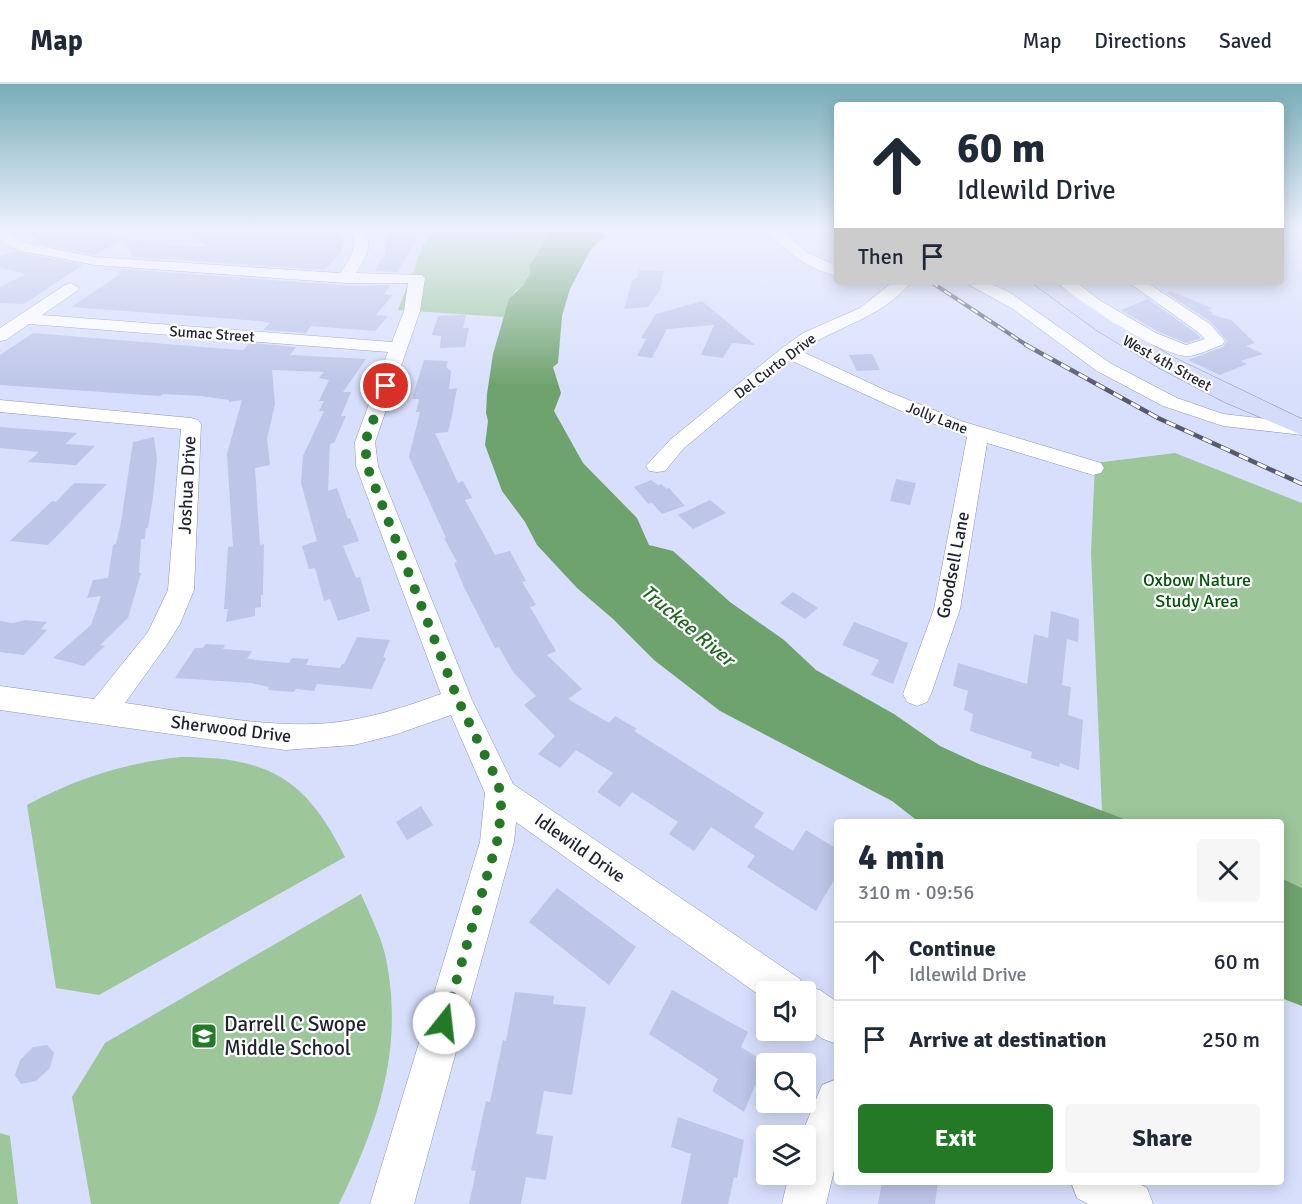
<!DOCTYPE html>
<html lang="en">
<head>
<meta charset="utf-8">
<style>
	body { margin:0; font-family:Signika,sans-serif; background:#f6f6f7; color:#1f2937; height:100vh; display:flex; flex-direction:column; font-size:22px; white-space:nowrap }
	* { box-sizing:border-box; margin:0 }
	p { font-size:20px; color:#747a83 }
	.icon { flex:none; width:33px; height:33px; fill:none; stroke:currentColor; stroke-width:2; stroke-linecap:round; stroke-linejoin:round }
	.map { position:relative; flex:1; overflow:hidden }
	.drawer { position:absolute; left:834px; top:735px; width:450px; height:366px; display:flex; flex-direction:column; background:#fff; border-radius:6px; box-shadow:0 3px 15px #0003 }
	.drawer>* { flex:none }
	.hud { position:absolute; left:834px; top:18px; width:450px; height:183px; border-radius:6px; box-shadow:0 3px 15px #0003; background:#fff; color:#1f2937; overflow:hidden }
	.tools { position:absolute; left:756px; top:897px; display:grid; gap:12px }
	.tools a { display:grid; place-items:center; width:60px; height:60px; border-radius:6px; background:#fff; box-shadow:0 3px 15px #0003; font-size:30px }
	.pin { position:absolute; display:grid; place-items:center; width:51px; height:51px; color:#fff; margin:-26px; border:3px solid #fff; border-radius:50%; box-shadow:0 2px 6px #0007 }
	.me { position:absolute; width:66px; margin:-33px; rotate:16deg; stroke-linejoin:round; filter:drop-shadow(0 0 4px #0008) }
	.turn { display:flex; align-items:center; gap:21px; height:126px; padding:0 24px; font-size:27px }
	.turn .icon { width:78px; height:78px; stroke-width:2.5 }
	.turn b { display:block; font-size:42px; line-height:51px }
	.then { display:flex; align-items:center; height:57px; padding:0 24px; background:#0003; gap:12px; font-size:22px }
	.round { display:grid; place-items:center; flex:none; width:63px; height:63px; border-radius:6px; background:#f6f6f7 }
	.summary { display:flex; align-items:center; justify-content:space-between; height:102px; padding:0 24px }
	h1 { font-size:36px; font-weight:700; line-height:45px }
	.cta { display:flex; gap:12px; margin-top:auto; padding:12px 24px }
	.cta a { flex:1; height:69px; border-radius:6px; background:#247926; color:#fff; font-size:24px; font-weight:700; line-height:69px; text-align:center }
	.cta a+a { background:#f6f6f7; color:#1f2937 }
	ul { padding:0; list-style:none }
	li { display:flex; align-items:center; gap:18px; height:78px; padding:0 24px; border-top:2px solid #e0e1e3 }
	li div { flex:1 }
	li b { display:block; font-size:22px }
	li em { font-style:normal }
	header { display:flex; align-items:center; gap:36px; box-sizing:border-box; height:84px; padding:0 30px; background:#fff; border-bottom:2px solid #e0e1e3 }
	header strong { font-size:28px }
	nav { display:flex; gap:33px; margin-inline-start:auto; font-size:21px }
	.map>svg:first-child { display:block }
	.green { fill:#9dc79b }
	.water { fill:#6fa36d }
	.building { fill:#bdc5e8 }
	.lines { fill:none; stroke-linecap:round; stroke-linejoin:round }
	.minor-casing { stroke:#8c94b4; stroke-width:1 }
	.major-casing { stroke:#838bb1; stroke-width:1 }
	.minor { fill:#fff; fill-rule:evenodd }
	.major { fill:#d5dcfa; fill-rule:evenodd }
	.rail-far1-casing { stroke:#565a6c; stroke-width:4 }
	.rail-casing { stroke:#565a6c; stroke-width:4.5 }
	.rail-far1 { stroke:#fff; stroke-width:2; stroke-dasharray:8; stroke-linecap:butt }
	.rail { stroke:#fff; stroke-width:3; stroke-dasharray:10; stroke-linecap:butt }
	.route { stroke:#247926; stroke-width:10; stroke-dasharray:0 18 }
	.labels { text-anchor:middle; stroke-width:4.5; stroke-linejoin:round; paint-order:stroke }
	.far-street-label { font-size:15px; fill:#1f222f; stroke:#fff }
	.street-label { font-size:18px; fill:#1f222f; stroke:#fff }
	.park-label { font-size:18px; fill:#025409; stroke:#fff }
	.water-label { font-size:20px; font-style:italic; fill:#1e6720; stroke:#fff }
	.near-poi-label { font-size:21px; fill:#1f222f; stroke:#fff; text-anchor:start }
</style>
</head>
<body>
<header>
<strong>Map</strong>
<nav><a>Map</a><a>Directions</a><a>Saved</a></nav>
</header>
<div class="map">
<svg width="1302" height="1120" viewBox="0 0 1302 1120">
	<rect width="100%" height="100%" fill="#d8dffc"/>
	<!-- green -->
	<path class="green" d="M434 146H552L529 182 531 188 524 200 515 207 504 233 398 226 423 162Z
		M1175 369 1302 419V804L1281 794V738H1132L1102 727 1091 469 1095 379Z
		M181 673C268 673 306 694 345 773L99 911 56 904 27 721C77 694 125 679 181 673Z
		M361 810C369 829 380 850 385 870 405 962 379 1038 339 1120H91L72 1013 105 959Z
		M0 1049 10 1052 18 1120H0Z"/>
	<!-- water -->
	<path class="water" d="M552 146H603L601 149 606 151 591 165 570 205 562 232 558 279 553 283 561 309 554 327 583 379 637 434 649 461 673 467 730 518 784 556 816 586 894 630 940 662 979 680 1132 738H919L892 717 720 627 654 576 613 535 577 504 537 461 525 438 502 407 485 361 488 337 486 329 487 310 493 270 509 215 524 200 531 188 529 182Z
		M1281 794 1302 804V922L1281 914Z"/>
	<!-- building -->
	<path class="building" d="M24 146H78L148 159 209 163 185 146H339L344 161 341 162 342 168 324 186 134 173 122 156 95 171 37 159 41 158Z
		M397 146H421L398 188 375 187 382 173 385 174V157H388V152L397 151Z
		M16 167 21 169 83 181 24 220 0 219V203L26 190 0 184V172Z
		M122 185 355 202 391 201 384 210 393 211 376 231 388 232 375 247 311 242 306 249 263 246 270 239 259 237 71 223 120 190 118 188Z
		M639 186 664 187 660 206 648 223 624 225 632 196 637 194Z
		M1171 207 1212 224 1209 227 1213 228 1211 230 1231 236 1255 259 1246 262 1263 270 1241 277 1247 280 1220 291 1188 276 1223 263 1227 257 1211 238 1166 209Z
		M1148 215 1197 250 1201 254 1186 259 1157 247 1121 226Z
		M702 217 755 261 732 259 723 274 701 271 714 241 667 245 652 274 637 272 646 255 641 254 656 230Z
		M466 231 463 244H469L465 263 440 264 441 252 432 251 438 232Z
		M33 249 228 265 243 266 250 259 296 263 290 271 366 275 343 308H351L341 332H346L334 359 330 360 328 407 337 404 348 435 350 434 359 457 343 462 356 494 360 493 370 527 338 537 330 515 324 517 315 484 309 485 302 462 317 457 301 399 302 385 303 372 324 327H319L324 317H319L329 296 319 294 324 288 272 286 275 320 267 355 270 381 255 384 260 461 264 460 263 511H261V523L255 524V532L226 538 228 525H224L228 463 233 462 227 370 242 316 229 318V316L201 312 163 310 160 312 0 301V271Z
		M872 270 880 286 857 287 849 271Z
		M424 276 448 277 446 283 451 287 449 305 457 304 452 332 448 348 435 349 458 399 463 397 472 414 465 416 495 471 510 467 526 497 522 498 536 521 530 523 556 567 547 571 582 605 568 615 609 639 615 632 637 645 634 647 764 729 754 743 793 767 806 746 837 765V791L816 827 747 783 755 772 711 743 694 767 669 750 678 738 632 708 620 723 597 708 613 689 576 666 560 684 538 670 555 652 524 621 536 612 513 588 499 563 495 564 464 503 454 479 457 478 444 454H446L409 373 420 328H416L419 315H412Z
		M0 343 77 349 65 360 95 362 76 381 28 378 39 368 0 364Z
		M154 353 157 375 153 413 148 444H146L145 455H141L139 489H141L128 534 100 561 105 562 84 582 53 574 91 541 101 512 87 514 93 496 108 494 113 461 116 460 121 438 133 358Z
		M896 395 916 399 910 421 890 417Z
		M651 396 658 401 662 400 666 405 669 404 685 422 662 430 652 419 648 420 634 403Z
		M74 399 107 400 48 461 10 457 52 417 56 418Z
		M710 416 726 429 693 445 678 431Z
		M793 508 818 524 805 535 780 519Z
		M1051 527 1079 535 1078 558 1067 555 1062 601 1071 603 1068 631 1083 636 1079 686 1060 679 1059 683 1031 674 1032 668 970 647 973 630 964 626 968 607 953 602 958 579 1027 600 1034 550 1048 554Z
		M25 536 47 538 41 545 47 546 24 571 0 568V537L13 539Z
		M854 538 908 559 893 600 871 591 879 576 842 561Z
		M357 553 390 556 383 573 386 574 372 605 317 600 314 607 296 605 294 608 268 606 269 603 251 599 175 594 195 564H203L206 560 225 561 223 565 252 567 247 575 289 579 292 574 309 575 306 581 340 584 342 580H344Z
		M421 722 433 741 407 756 396 738Z
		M557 804 636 863 609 901 529 838Z
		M672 906 748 948 741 963 765 978 744 1028 712 1007 718 995 649 950Z
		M515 908 554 912 553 920 586 923 572 1011 544 1007 536 1050 553 1052 546 1096 526 1093 521 1120H469L476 1087 471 1086 486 1017 490 1018 503 956 506 957Z
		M47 961 54 969 50 984 36 997 21 1000 15 991 20 976 33 963Z
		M678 1033 744 1056 737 1094 734 1093 728 1120H681L691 1070 671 1063Z
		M882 1098H938L935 1120H878Z"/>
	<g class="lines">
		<defs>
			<path id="minor" d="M0 146H8L13 153 30 160 95 173 340 189C350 175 359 162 350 146H364C374 162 365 175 356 189L422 191 425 194 420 227 375 358 378 382 472 616 513 700 800 895 803 902 820 906 837 918V960L823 955 806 943V908H766V916L516 738 514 758 414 1120H370L480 758 485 709 451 631 394 651 354 661 285 666 0 626V602L94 615 148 548 168 506 181 345 0 328V316L191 334 198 336 201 340 194 506 180 540 166 562 125 619C191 628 264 645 330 639 369 635 405 623 441 610L356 382 355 358 388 268 29 240 6 256 0 257V244L65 201 71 199 79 204 77 207 42 231 392 258 404 227 408 199H345L95 181 21 167 3 159 0 155Z
				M767 146H781L808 169 837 182V192C809 185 785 169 767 146Z
				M893 198H911C883 234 836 242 801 267L889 308 961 337 1101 379 1104 384 1101 389 1093 391 987 359 960 525 931 610 927 618 917 622 907 618 903 610 934 525 967 353 899 326 790 276 684 364 665 387 657 388 649 387 646 382 670 356 782 264 803 249 860 224Z
				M964 198H987L1009 208 1110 279 1177 314 1223 330 1302 339V351L1223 342 1163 322 1097 287 1013 225Z
				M1058 198H1076L1101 217 1156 249 1186 261 1205 255 1198 248 1128 198H1146L1210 240 1225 257 1222 261C1212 264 1198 272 1187 272 1163 273 1073 217 1058 198Z
				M837 995V1074L826 1120H782L789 1090H806V1052H801L822 1001Z
				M1071 1098H1136L1147 1104 1153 1120H1088L1077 1114Z"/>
			<path id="major" d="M1031 198H1054L1111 237 1175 274 1302 335V351L1224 318 1159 284 1096 246Z"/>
		</defs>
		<!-- minor casing -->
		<use href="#minor" class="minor-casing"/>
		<!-- major casing -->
		<use href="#major" class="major-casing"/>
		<!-- minor -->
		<use href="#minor" class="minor"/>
		<!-- major -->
		<use href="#major" class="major"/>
		<defs>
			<path id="rail-far1" d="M931 198 1028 262"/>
			<path id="rail" d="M1026 261 1158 334 1302 400"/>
		</defs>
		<!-- rail-far1 casing -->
		<use href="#rail-far1" class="rail-far1-casing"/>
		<!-- rail casing -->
		<use href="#rail" class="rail-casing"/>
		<!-- rail-far1 -->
		<use href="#rail-far1" class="rail-far1"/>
		<!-- rail -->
		<use href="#rail" class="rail"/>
	</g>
	<!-- sky -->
	<linearGradient id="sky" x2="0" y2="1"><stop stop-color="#77adb7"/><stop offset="0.48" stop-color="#edf1fe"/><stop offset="1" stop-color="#edf1fe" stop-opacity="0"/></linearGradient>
	<rect width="1302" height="302" fill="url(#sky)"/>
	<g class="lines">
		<!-- route -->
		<path class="route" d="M386 302 365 358 367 382 458 616 493 688 501 709V730L497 758 444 939"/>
	</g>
	<!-- icons -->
	<defs>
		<symbol id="school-square" viewBox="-11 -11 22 22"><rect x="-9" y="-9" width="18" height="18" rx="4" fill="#247926" stroke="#fff"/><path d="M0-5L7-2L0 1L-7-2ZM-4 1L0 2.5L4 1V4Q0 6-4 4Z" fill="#fff"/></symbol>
	</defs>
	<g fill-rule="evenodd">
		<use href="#school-square" x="189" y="937" width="30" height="30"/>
	</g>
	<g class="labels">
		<!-- far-street labels -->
		<g class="far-street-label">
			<text transform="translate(212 250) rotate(4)" y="5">Sumac Street</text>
			<text transform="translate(1167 279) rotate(29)" y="5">West 4th Street</text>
			<text transform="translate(775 282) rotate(-37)" y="5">Del Curto Drive</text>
			<text transform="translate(937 334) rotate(21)" y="5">Jolly Lane</text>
		</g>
		<!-- street labels -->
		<g class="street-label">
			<text transform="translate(187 401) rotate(-87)" y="6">Joshua Drive</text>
			<text transform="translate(953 481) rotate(-79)" y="6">Goodsell Lane</text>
			<text transform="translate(231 645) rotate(7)" y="6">Sherwood Drive</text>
			<text transform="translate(580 764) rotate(35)" y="6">Idlewild Drive</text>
		</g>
		<!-- park labels -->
		<g class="park-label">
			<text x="1197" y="502">Oxbow Nature<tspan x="1197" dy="21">Study Area</tspan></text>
		</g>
		<!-- water labels -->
		<g class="water-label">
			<text transform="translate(688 541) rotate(40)" y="7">Truckee River</text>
		</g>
		<!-- near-poi labels -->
		<g class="near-poi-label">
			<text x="224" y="947">Darrell C Swope<tspan x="224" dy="24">Middle School</tspan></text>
		</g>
	</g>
</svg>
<div class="tools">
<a><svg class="icon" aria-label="sound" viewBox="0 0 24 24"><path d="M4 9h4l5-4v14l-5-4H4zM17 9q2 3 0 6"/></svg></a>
<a><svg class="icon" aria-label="search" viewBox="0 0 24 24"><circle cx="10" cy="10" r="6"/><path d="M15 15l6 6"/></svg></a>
<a><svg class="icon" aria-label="layers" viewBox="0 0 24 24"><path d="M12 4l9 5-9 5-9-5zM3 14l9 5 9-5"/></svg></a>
</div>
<div class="pin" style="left:386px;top:302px;background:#d93025"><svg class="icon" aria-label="arrive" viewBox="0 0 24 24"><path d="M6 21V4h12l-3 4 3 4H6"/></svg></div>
<svg class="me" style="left:444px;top:939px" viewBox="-20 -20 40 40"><circle r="19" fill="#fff"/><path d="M0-13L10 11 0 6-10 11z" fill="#247926"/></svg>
<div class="hud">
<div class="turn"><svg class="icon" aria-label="ahead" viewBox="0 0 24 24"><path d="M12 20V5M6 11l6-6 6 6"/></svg><div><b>60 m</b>Idlewild Drive</div></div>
<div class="then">Then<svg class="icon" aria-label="arrive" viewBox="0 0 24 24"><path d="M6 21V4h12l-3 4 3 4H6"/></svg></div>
</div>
<section class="drawer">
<div class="summary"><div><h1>4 min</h1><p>310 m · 09:56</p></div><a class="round"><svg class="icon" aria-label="close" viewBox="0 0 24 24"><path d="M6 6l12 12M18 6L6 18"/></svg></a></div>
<ul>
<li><svg class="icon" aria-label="ahead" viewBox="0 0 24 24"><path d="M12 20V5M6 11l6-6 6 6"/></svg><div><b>Continue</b><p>Idlewild Drive</p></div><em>60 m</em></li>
<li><svg class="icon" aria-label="arrive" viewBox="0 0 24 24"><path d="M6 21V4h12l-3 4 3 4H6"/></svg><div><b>Arrive at destination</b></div><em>250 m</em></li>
</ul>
<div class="cta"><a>Exit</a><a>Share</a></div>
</section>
</div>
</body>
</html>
